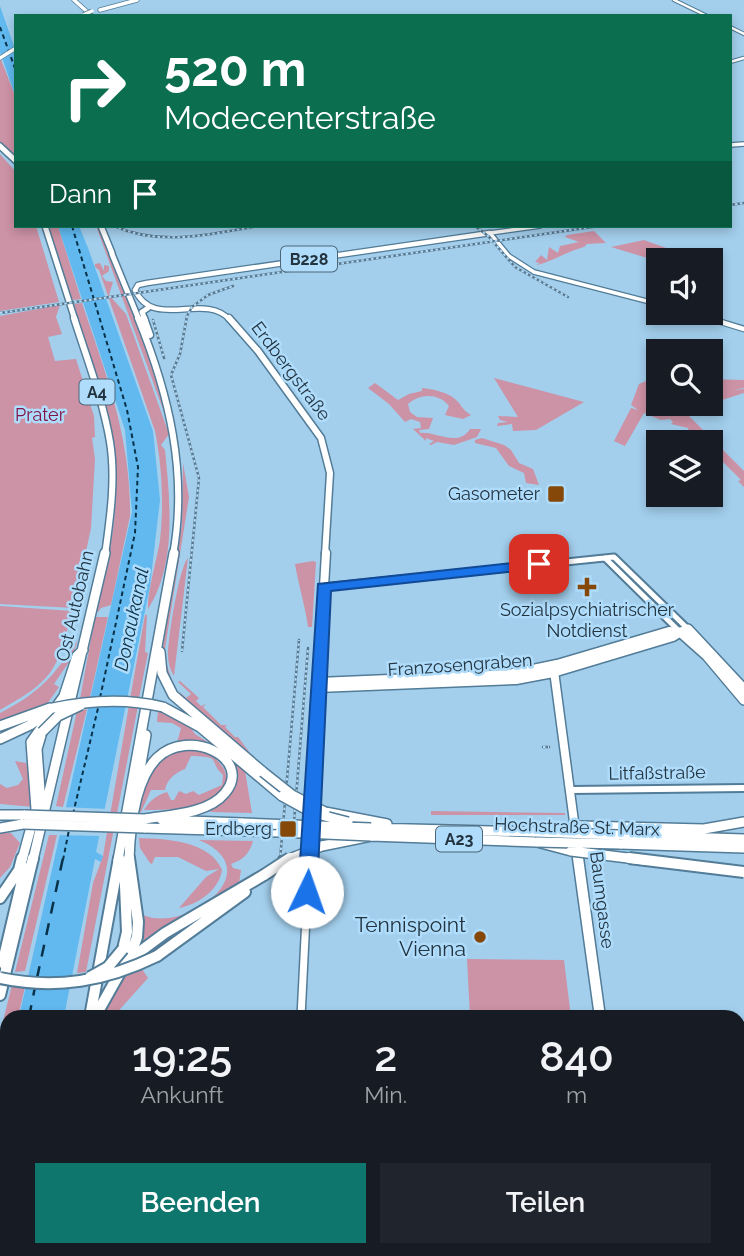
<!DOCTYPE html>
<html lang="de">
<head>
<meta charset="utf-8">
<style>
	body { margin:0; font-family:Raleway,sans-serif; background:#20242c; color:#f1f3f6; height:100vh; display:flex; flex-direction:column; font-size:26px; white-space:nowrap }
	* { box-sizing:border-box; margin:0 }
	p { font-size:23px; color:#9ea1a6 }
	.icon { flex:none; width:38px; height:38px; fill:none; stroke:currentColor; stroke-width:2; stroke-linecap:round; stroke-linejoin:round }
	.map { position:relative; flex:1; overflow:hidden }
	.sheet { position:absolute; left:0px; top:1010px; width:746px; height:247px; display:flex; flex-direction:column; background:#171b24; border-radius:21px 21px 0 0; box-shadow:0 4px 10px #0003 }
	.sheet>* { flex:none }
	.hud { position:absolute; left:14px; top:14px; width:718px; height:214px; border-radius:0px; box-shadow:0 4px 10px #0003; background:#0b6e4f; color:#fff; overflow:hidden }
	.buttons { position:absolute; left:646px; top:248px; display:grid; gap:14px }
	.buttons a { display:grid; place-items:center; width:77px; height:77px; border-radius:0px; background:#171b24; box-shadow:0 4px 10px #0003; font-size:35px }
	.pin { position:absolute; display:grid; place-items:center; width:60px; height:60px; color:#fff; margin:-30px; border-radius:14px; box-shadow:0 4px 10px #0006 }
	.me { position:absolute; width:77px; margin:-38px; rotate:3deg; stroke-linejoin:round; filter:drop-shadow(0 0 5px #0008) }
	.turn { display:flex; align-items:center; gap:24px; height:147px; padding:0 35px; font-size:32px }
	.turn .icon { width:91px; height:91px; stroke-width:2.5 }
	.turn b { display:block; font-size:49px; line-height:60px }
	.then { display:flex; align-items:center; height:66px; padding:0 35px; background:#0003; gap:14px; font-size:26px }
	.eta { display:flex; justify-content:space-evenly; align-items:center; height:119px; text-align:center }
	.eta b { font-size:42px; font-weight:600; line-height:49px }
	.button { display:flex; gap:14px; margin-top:auto; padding:14px 35px }
	.button a { flex:1; height:80px; border-radius:0px; background:#0f766e; color:#fff; font-size:28px; font-weight:600; line-height:80px; text-align:center }
	.button a+a { background:#20242c; color:#f1f3f6 }
	.map>svg:first-child { display:block }
	.green { fill:#cc92a5 }
	.water { fill:#61b9f0 }
	.pier { fill:#a3cfed }
	.lines { fill:none; stroke-linecap:round; stroke-linejoin:round }
	.ferry-far1 { stroke:#093147; stroke-width:2; stroke-dasharray:4.5 3.5; stroke-linecap:butt }
	.ferry { stroke:#093147; stroke-width:2.5; stroke-dasharray:12 10; stroke-linecap:butt }
	.tertiary-far4-casing { stroke:#527c97; stroke-width:4.5 }
	.tertiary-far3-casing { stroke:#527c97; stroke-width:6 }
	.tertiary-far2-casing { stroke:#527c97; stroke-width:7 }
	.tertiary-far1-casing { stroke:#527c97; stroke-width:9 }
	.tertiary-casing { stroke:#527c97; stroke-width:10 }
	.secondary-far2-casing { stroke:#527c97; stroke-width:4.5 }
	.secondary-far1-casing { stroke:#527c97; stroke-width:6 }
	.secondary-casing { stroke:#527c97; stroke-width:10 }
	.primary-far4-casing { stroke:#527c97; stroke-width:5 }
	.primary-far3-casing { stroke:#527c97; stroke-width:7 }
	.primary-far2-casing { stroke:#527c97; stroke-width:9 }
	.primary-far1-casing { stroke:#527c97; stroke-width:11 }
	.primary-casing { stroke:#527c97; stroke-width:13 }
	.motorway-far4-casing { stroke:#527c97; stroke-width:5 }
	.motorway-far3-casing { stroke:#527c97; stroke-width:8 }
	.motorway-far2-casing { stroke:#527c97; stroke-width:9 }
	.motorway-far1-casing { stroke:#527c97; stroke-width:12 }
	.motorway-casing { stroke:#527c97; stroke-width:14 }
	.tertiary-far4 { stroke:#fff; stroke-width:2.5 }
	.tertiary-far3 { stroke:#fff; stroke-width:3.5 }
	.tertiary-far2 { stroke:#fff; stroke-width:4.5 }
	.tertiary-far1 { stroke:#fff; stroke-width:5 }
	.tertiary { stroke:#fff; stroke-width:7 }
	.secondary-far2 { stroke:#fff; stroke-width:2.5 }
	.secondary-far1 { stroke:#fff; stroke-width:3.5 }
	.secondary { stroke:#fff; stroke-width:6 }
	.primary-far4 { stroke:#fff; stroke-width:3.5 }
	.primary-far3 { stroke:#fff; stroke-width:4.5 }
	.primary-far2 { stroke:#fff; stroke-width:6 }
	.primary-far1 { stroke:#fff; stroke-width:8 }
	.primary { stroke:#fff; stroke-width:10 }
	.motorway-far4 { stroke:#fff; stroke-width:3.5 }
	.motorway-far3 { stroke:#fff; stroke-width:5 }
	.motorway-far2 { stroke:#fff; stroke-width:6 }
	.motorway-far1 { stroke:#fff; stroke-width:9 }
	.motorway { stroke:#fff; stroke-width:10 }
	.rail-far1-casing { stroke:#5b788c; stroke-width:2.5 }
	.rail-casing { stroke:#5b788c; stroke-width:5 }
	.rail-far1 { stroke:#afdcfb; stroke-width:2; stroke-dasharray:2.5; stroke-linecap:butt }
	.rail { stroke:#afdcfb; stroke-width:2.5; stroke-dasharray:7; stroke-linecap:butt }
	.motorway-bridge-far2-casing { stroke:#527c97; stroke-width:5; stroke-linecap:butt }
	.motorway-bridge-far1-casing { stroke:#527c97; stroke-width:12; stroke-linecap:butt }
	.motorway-bridge-casing { stroke:#527c97; stroke-width:14; stroke-linecap:butt }
	.motorway-bridge-far2 { stroke:#fff; stroke-width:3.5 }
	.motorway-bridge-far1 { stroke:#fff; stroke-width:9 }
	.motorway-bridge { stroke:#fff; stroke-width:10 }
	.route { fill:#1a73e8; stroke:#114b97; stroke-width:2 }
	.poi-dot { fill:#864808; stroke:#afdcfb; stroke-width:2.5 }
	.labels { text-anchor:middle; stroke-width:5; stroke-linejoin:round; paint-order:stroke }
	.shield { fill:#afdcfb; stroke:#4d6678; stroke-width:2 }
	.shield-label { font-size:16px; font-weight:bold; fill:#233440 }
	.street-label { font-size:18px; fill:#233440; stroke:#afdcfb }
	.park-label { font-size:18px; fill:#801447; stroke:#afdcfb }
	.poi-label { font-size:18px; fill:#233440; stroke:#afdcfb; text-anchor:end }
	.water-label { font-size:19px; font-style:italic; fill:#093147; stroke:#afdcfb }
	.near-poi-label { font-size:21px; fill:#233440; stroke:#afdcfb; text-anchor:end }
</style>
</head>
<body>
<div class="map">
<svg width="744" height="1256" viewBox="0 0 744 1256">
	<rect width="100%" height="100%" fill="#a3cfed"/>
	<!-- green -->
	<path class="green" d="M0 57 16 98V157L0 144Z
		M0 154 16 172V226H36L59 302 0 311Z
		M48 226H58L81 299 73 300 71 296Z
		M96 226H99C126 293 159 362 172 434Z
		M594 231 606 243 587 244 584 247C568 251 547 264 536 265L540 263 535 262 541 255 547 260 549 247 558 253 560 246 579 242 565 237 567 235Z
		M644 240 702 261 654 260 611 247Z
		M100 263 104 271V265L109 266V271L102 276 106 281 113 282 109 295 126 314 169 434 161 445 165 450C170 501 177 564 148 609 147 592 157 560 160 540 164 504 162 466 155 431L99 270 95 267V264Z
		M82 303C106 374 131 438 130 516L111 605 101 608 98 612H96C106 568 119 521 115 475 110 416 91 360 74 304Z
		M60 305 56 317 62 334 48 337 55 361 76 359 94 416 95 437 92 438 95 459 91 528 74 608 0 604V316Z
		M494 378 584 402 536 430 513 431 512 424 497 426 498 423 508 422 500 420 498 416 518 417Z
		M710 379 744 380V388L734 390 744 389V393L722 400 715 395 711 396Z
		M646 381H654L658 385V404H677L744 471V487L738 481 741 480 716 455 711 454 710 443H692L688 428 671 424 673 422 670 419 661 420 644 413 625 446 614 441 631 408 638 410 631 405 639 384Z
		M375 383 398 400 409 394 422 391V388C432 389 447 392 455 399 462 405 462 410 471 415L463 419 445 415 449 406C439 393 420 393 408 404L410 412 417 417 433 418 429 429 419 430 420 433C436 431 458 448 470 429H481L477 437 454 445 437 442 431 445 429 444 434 441 426 438V441L413 429 421 428 420 422 411 419 405 422 389 404 368 388Z
		M482 438 504 445 511 450 519 463 533 469 539 485 526 483 524 473 509 466 496 448 475 443V440Z
		M183 463 189 497 164 655 174 688 165 672 163 647 182 524Z
		M188 558 174 676C170 670 168 663 168 655 168 639 179 567 188 558Z
		M313 561 316 562 312 627H308C305 605 298 583 295 564Z
		M0 606 72 611C58 670 54 680 0 710Z
		M145 615H147L145 652 148 653 139 698 130 699Z
		M95 617H108L90 697 80 699Z
		M78 640 71 659 54 684 59 687 45 707 0 724V713C39 693 54 676 78 640Z
		M180 681 199 698 196 701 201 706 206 704 203 707 221 725H227L225 727 235 737H238L250 753 185 700 179 691 186 698 191 694 178 682Z
		M129 705 138 706 86 972 77 973 93 883 103 856Z
		M87 709 63 807 56 806 77 711Z
		M158 711 189 725 195 734 223 752 176 746 181 728 172 723 157 722Z
		M194 749C222 755 242 782 209 800 190 810 165 810 144 810 150 800 157 795 167 792L171 800H174L179 791 186 794 193 791 199 795 222 785 223 775C207 760 224 757 191 756L185 769C175 773 167 779 165 790H151L141 812H138C145 776 155 752 194 749Z
		M15 761 26 763 33 790 34 807 0 804V784L7 788 18 785 23 779Z
		M234 762 245 771 252 813 210 812 234 788 238 773Z
		M431 811 565 813V815H431Z
		M0 833H11L20 843 10 867 0 878Z
		M49 835H57L25 971 15 972Z
		M139 838C168 839 210 841 222 870 219 890 199 904 179 908L206 877 219 869 206 871 178 857H155L152 864 150 863 140 848Z
		M199 840 253 841C250 853 243 860 231 864L233 868 241 870 239 884 143 941V915C185 934 272 871 199 840Z
		M467 959 564 960 571 1017H470Z
		M140 966 148 978 113 1017H103C110 995 120 977 140 966Z
		M12 985 25 987 18 1017H7V1062L0 1094V1033Z"/>
	<!-- water -->
	<path class="water" d="M0 6 16 52V98L0 52Z
		M58 226H79L88 248 153 431 160 500 150 586 96 852 103 856 101 862 95 859 64 1017H19L132 512 125 430Z
		M7 1070V1221L0 1246V1102Z"/>
	<!-- pier -->
	<path class="pier" d="M62 807 108 809 103 836 56 835Z"/>
	<g class="lines">
		<!-- ferry-far1 -->
		<path class="ferry-far1" d="M0 27 16 71
			M72 226 127 410 138 467 135 533 100 698
			M73 814 99 704
			M63 860 69 830"/>
		<!-- ferry -->
		<path class="ferry" d="M37 978 63 858
			M29 1017 35 987
			M0 1143 7 1115"/>
		<defs>
			<path id="tertiary-far4" d="M730 62 744 58"/>
			<path id="tertiary-far3" d="M490 233 509 256 534 272 658 304
				M691 313 714 320"/>
			<path id="tertiary-far2" d="M708 318 744 329"/>
			<path id="tertiary-far1" d="M605 558 680 632
				M323 587 614 557 688 629
				M309 860 318 688"/>
			<path id="tertiary" d="M301 1017 309 858
				M271 1256 272 1250"/>
			<path id="secondary-far2" d="M674 0 707 16
				M730 27 744 34"/>
			<path id="secondary-far1" d="M730 145 744 144
				M490 233 540 226"/>
			<path id="secondary" d="M571 790 744 788"/>
			<path id="primary-far4" d="M74 0 92 16"/>
			<path id="primary-far3" d="M230 320C204 291 154 331 135 290L138 285 147 283 490 233"/>
			<path id="primary-far2" d="M229 318 258 351 321 438 330 473 325 555"/>
			<path id="primary-far1" d="M326 553 318 688 516 680 553 673 673 637 684 630
				M554 671 575 829
				M318 682 508 674 557 664 669 631 680 632
				M577 848 579 860"/>
			<path id="primary" d="M578 858 600 1017
				M629 1250 630 1256"/>
			<path id="motorway-far4" d="M100 10 137 0
				M0 58 16 48"/>
			<path id="motorway-far3" d="M0 146 16 161
				M45 226 75 320
				M101 226 112 253
				M112 254 139 320
				M145 320 142 312 148 308"/>
			<path id="motorway-far2" d="M74 318C87 359 103 400 110 442 116 479 110 519 105 555
				M138 318C169 394 188 473 173 555
				M144 318 150 335"/>
			<path id="motorway-far1" d="M688 629 744 689
				M680 632 707 656 744 700
				M160 652 162 673 173 695 263 772
				M163 707 200 727 282 796
				M0 726 50 708
				M0 739 30 725 47 713
				M138 781 146 735
				M41 804 37 749 42 732
				M325 812 387 824
				M0 815H25
				M162 820 243 823
				M580 826 704 829 744 822
				M0 828 23 824
				M144 828 280 832
				M371 828 535 832
				M618 835 744 839
				M620 844 744 848
				M322 846 371 836 537 842 571 851
				M22 860 36 809 31 742 64 696 77 656 83 650
				M33 860 105 553
				M118 860 174 553
				M129 860C130 829 134 781 157 758 188 727 254 758 225 793 208 814 169 815 145 819"/>
			<path id="motorway" d="M0 898 19 870 22 858
				M123 949 127 932 124 863
				M157 956 245 892
				M130 959 165 933 264 875
				M6 967 3 961 25 868
				M0 995 33 858
				M90 1017 119 858
				M95 1017 132 951 137 937 138 922 129 858
				M25 1256 28 1250
				M36 1256 38 1250"/>
		</defs>
		<!-- tertiary-far4 casing -->
		<use href="#tertiary-far4" class="tertiary-far4-casing"/>
		<!-- tertiary-far3 casing -->
		<use href="#tertiary-far3" class="tertiary-far3-casing"/>
		<!-- tertiary-far2 casing -->
		<use href="#tertiary-far2" class="tertiary-far2-casing"/>
		<!-- tertiary-far1 casing -->
		<use href="#tertiary-far1" class="tertiary-far1-casing"/>
		<!-- tertiary casing -->
		<use href="#tertiary" class="tertiary-casing"/>
		<!-- secondary-far2 casing -->
		<use href="#secondary-far2" class="secondary-far2-casing"/>
		<!-- secondary-far1 casing -->
		<use href="#secondary-far1" class="secondary-far1-casing"/>
		<!-- secondary casing -->
		<use href="#secondary" class="secondary-casing"/>
		<!-- primary-far4 casing -->
		<use href="#primary-far4" class="primary-far4-casing"/>
		<!-- primary-far3 casing -->
		<use href="#primary-far3" class="primary-far3-casing"/>
		<!-- primary-far2 casing -->
		<use href="#primary-far2" class="primary-far2-casing"/>
		<!-- primary-far1 casing -->
		<use href="#primary-far1" class="primary-far1-casing"/>
		<!-- primary casing -->
		<use href="#primary" class="primary-casing"/>
		<!-- motorway-far4 casing -->
		<use href="#motorway-far4" class="motorway-far4-casing"/>
		<!-- motorway-far3 casing -->
		<use href="#motorway-far3" class="motorway-far3-casing"/>
		<!-- motorway-far2 casing -->
		<use href="#motorway-far2" class="motorway-far2-casing"/>
		<!-- motorway-far1 casing -->
		<use href="#motorway-far1" class="motorway-far1-casing"/>
		<!-- motorway casing -->
		<use href="#motorway" class="motorway-casing"/>
		<!-- tertiary-far4 -->
		<use href="#tertiary-far4" class="tertiary-far4"/>
		<!-- tertiary-far3 -->
		<use href="#tertiary-far3" class="tertiary-far3"/>
		<!-- tertiary-far2 -->
		<use href="#tertiary-far2" class="tertiary-far2"/>
		<!-- tertiary-far1 -->
		<use href="#tertiary-far1" class="tertiary-far1"/>
		<!-- tertiary -->
		<use href="#tertiary" class="tertiary"/>
		<!-- secondary-far2 -->
		<use href="#secondary-far2" class="secondary-far2"/>
		<!-- secondary-far1 -->
		<use href="#secondary-far1" class="secondary-far1"/>
		<!-- secondary -->
		<use href="#secondary" class="secondary"/>
		<!-- primary-far4 -->
		<use href="#primary-far4" class="primary-far4"/>
		<!-- primary-far3 -->
		<use href="#primary-far3" class="primary-far3"/>
		<!-- primary-far2 -->
		<use href="#primary-far2" class="primary-far2"/>
		<!-- primary-far1 -->
		<use href="#primary-far1" class="primary-far1"/>
		<!-- primary -->
		<use href="#primary" class="primary"/>
		<!-- motorway-far4 -->
		<use href="#motorway-far4" class="motorway-far4"/>
		<!-- motorway-far3 -->
		<use href="#motorway-far3" class="motorway-far3"/>
		<!-- motorway-far2 -->
		<use href="#motorway-far2" class="motorway-far2"/>
		<!-- motorway-far1 -->
		<use href="#motorway-far1" class="motorway-far1"/>
		<!-- motorway -->
		<use href="#motorway" class="motorway"/>
		<defs>
			<path id="rail-far1" d="M730 205 744 203
				M114 226C161 247 210 234 259 226
				M475 226 488 236 515 267 568 297
				M0 313 599 226
				M153 320 164 358
				M182 651 199 478 171 375 180 354 187 316 192 307 208 295 233 286
				M543 747H549
				M294 822 308 648
				M280 860 299 640"/>
			<path id="rail" d="M278 881 280 858"/>
		</defs>
		<!-- rail-far1 casing -->
		<use href="#rail-far1" class="rail-far1-casing"/>
		<!-- rail casing -->
		<use href="#rail" class="rail-casing"/>
		<!-- rail-far1 -->
		<use href="#rail-far1" class="rail-far1"/>
		<!-- rail -->
		<use href="#rail" class="rail"/>
		<defs>
			<path id="motorway-bridge-far2" d="M83 15 92 11"/>
			<path id="motorway-bridge-far1" d="M53 708C90 700 126 698 163 707
				M42 732 58 716 81 705
				M263 772 292 795 325 812
				M282 796 313 813 348 822
				M25 815 145 819
				M243 823 371 828
				M23 824 144 828
				M558 829 580 826
				M280 832 371 836
				M535 832 618 835
				M537 842 620 844
				M571 851 644 860
				M287 860 322 846"/>
			<path id="motorway-bridge" d="M629 858 744 872
				M264 875 290 858
				M90 977 108 967 123 949
				M0 978C56 990 106 981 157 956"/>
		</defs>
		<!-- motorway-bridge-far2 casing -->
		<use href="#motorway-bridge-far2" class="motorway-bridge-far2-casing"/>
		<!-- motorway-bridge-far1 casing -->
		<use href="#motorway-bridge-far1" class="motorway-bridge-far1-casing"/>
		<!-- motorway-bridge casing -->
		<use href="#motorway-bridge" class="motorway-bridge-casing"/>
		<!-- motorway-bridge-far2 -->
		<use href="#motorway-bridge-far2" class="motorway-bridge-far2"/>
		<!-- motorway-bridge-far1 -->
		<use href="#motorway-bridge-far1" class="motorway-bridge-far1"/>
		<!-- motorway-bridge -->
		<use href="#motorway-bridge" class="motorway-bridge"/>
	</g>
	<!-- route -->
	<path class="route" d="M539 560 546 564 544 568 331 591 317 892 314 898 307 900 300 898 298 892 318 584Z"/>
	<!-- markers -->
	<g class="poi-dot">
		<rect x="547" y="485" width="18" height="18" rx="3.5"/>
		<path d="M583.5 576.5h7v7h7v7h-7v7h-7v-7h-7v-7h7z"/>
		<rect x="279" y="820" width="18" height="18" rx="3.5"/>
		<circle cx="480" cy="937" r="7"/>
	</g>
	<g class="labels">
		<!-- shield labels -->
		<g class="shield">
			<rect x="281" y="246.5" width="56" height="25" rx="5"/>
			<rect x="79.5" y="379.5" width="35" height="25" rx="5"/>
			<rect x="436" y="826.5" width="46" height="25" rx="5"/>
		</g>
		<g class="shield-label">
			<text x="309" y="265">B228</text>
			<text x="97" y="398">A4</text>
			<text x="459" y="845">A23</text>
		</g>
		<!-- street labels -->
		<g class="street-label">
			<text transform="translate(291 371) rotate(53)" y="6">Erdbergstraße</text>
			<text transform="translate(75 606) rotate(-77)" y="6">Ost Autobahn</text>
			<text transform="translate(460 665) rotate(-4)" y="6">Franzosengraben</text>
			<text transform="translate(657 773) rotate(-1)" y="6">Litfaßstraße</text>
			<text transform="translate(577 827) rotate(2)" y="6">Hochstraße St. Marx</text>
			<text transform="translate(602 900) rotate(83)" y="6">Baumgasse</text>
		</g>
		<!-- park labels -->
		<g class="park-label">
			<text x="40" y="421">Prater</text>
		</g>
		<!-- poi labels -->
		<g class="poi-label">
			<text x="540" y="500">Gasometer</text>
			<text x="587" y="616" text-anchor="middle">Sozialpsychiatrischer<tspan x="587" dy="21">Notdienst</tspan></text>
			<text x="272" y="835">Erdberg</text>
		</g>
		<!-- water labels -->
		<g class="water-label">
			<text transform="translate(131 619) rotate(-78)" y="7">Donaukanal</text>
		</g>
		<!-- near-poi labels -->
		<g class="near-poi-label">
			<text x="466" y="932">Tennispoint<tspan x="466" dy="24">Vienna</tspan></text>
		</g>
	</g>
</svg>
<div class="buttons">
<a><svg class="icon" aria-label="sound" viewBox="0 0 24 24"><path d="M4 9h4l5-4v14l-5-4H4zM17 9q2 3 0 6"/></svg></a>
<a><svg class="icon" aria-label="search" viewBox="0 0 24 24"><circle cx="10" cy="10" r="6"/><path d="M15 15l6 6"/></svg></a>
<a><svg class="icon" aria-label="layers" viewBox="0 0 24 24"><path d="M12 4l9 5-9 5-9-5zM3 14l9 5 9-5"/></svg></a>
</div>
<div class="pin" style="left:539px;top:564px;background:#d93025"><svg class="icon" aria-label="arrive" viewBox="0 0 24 24"><path d="M6 21V4h12l-3 4 3 4H6"/></svg></div>
<svg class="me" style="left:307px;top:892px" viewBox="-20 -20 40 40"><circle r="19" fill="#fff"/><path d="M0-13L10 11 0 6-10 11z" fill="#1a73e8"/></svg>
<div class="hud">
<div class="turn"><svg class="icon" aria-label="right" viewBox="0 0 24 24"><path d="M7 20v-9h11M14 6l5 5-5 5"/></svg><div><b>520 m</b>Modecenterstraße</div></div>
<div class="then">Dann<svg class="icon" aria-label="arrive" viewBox="0 0 24 24"><path d="M6 21V4h12l-3 4 3 4H6"/></svg></div>
</div>
<section class="sheet">
<div class="eta">
<div><b>19:25</b><p>Ankunft</p></div>
<div><b>2</b><p>Min.</p></div>
<div><b>840</b><p>m</p></div>
</div>
<div class="button"><a>Beenden</a><a>Teilen</a></div>
</section>
</div>
</body>
</html>
